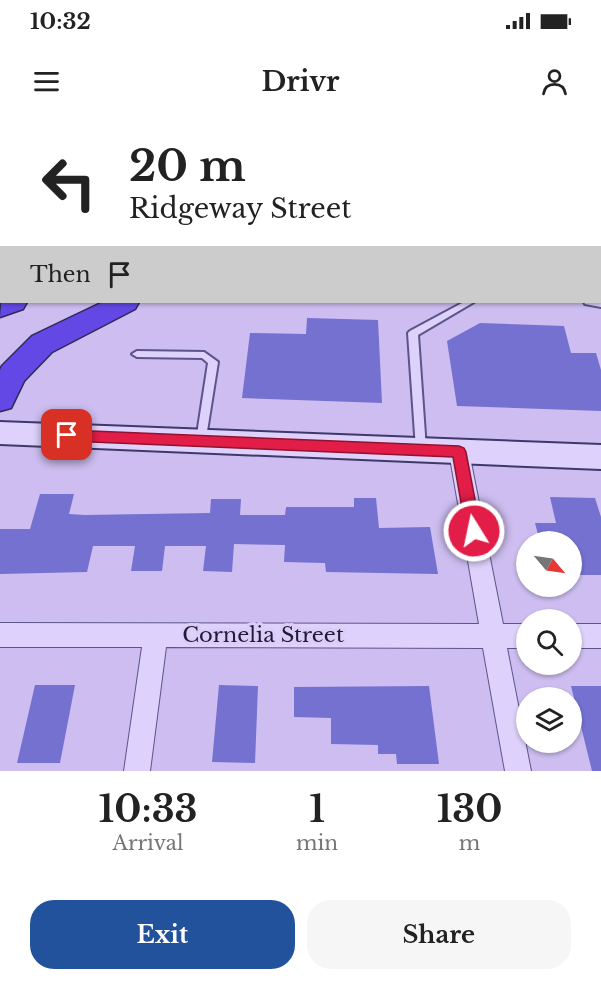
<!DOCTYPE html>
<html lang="en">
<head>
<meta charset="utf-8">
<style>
	body { margin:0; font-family:"Libre Baskerville",serif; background:#f6f6f6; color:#222; height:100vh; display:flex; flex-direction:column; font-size:22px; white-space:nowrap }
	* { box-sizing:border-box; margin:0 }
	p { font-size:20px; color:#767676 }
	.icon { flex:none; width:33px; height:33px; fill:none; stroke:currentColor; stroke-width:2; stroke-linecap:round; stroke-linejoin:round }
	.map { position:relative; height:651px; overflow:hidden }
	.drawer { display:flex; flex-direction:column; background:#fff; flex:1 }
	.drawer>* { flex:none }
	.banner { position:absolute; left:0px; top:0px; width:602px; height:183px; box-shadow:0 2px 4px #0004; background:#fff; color:#222; overflow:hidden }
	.needle { width:39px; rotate:119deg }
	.tools { position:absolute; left:516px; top:411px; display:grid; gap:12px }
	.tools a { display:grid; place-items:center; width:66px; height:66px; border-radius:50%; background:#fff; box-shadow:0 2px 4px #0004; font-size:30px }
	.pin { position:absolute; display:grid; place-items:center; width:51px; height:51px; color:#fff; margin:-26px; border-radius:12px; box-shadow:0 3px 9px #0006 }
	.me { position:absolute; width:66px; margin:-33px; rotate:350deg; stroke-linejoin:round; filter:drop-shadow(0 0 4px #0008) }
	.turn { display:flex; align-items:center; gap:21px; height:126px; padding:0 30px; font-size:27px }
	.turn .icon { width:78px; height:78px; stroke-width:2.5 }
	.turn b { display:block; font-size:42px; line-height:51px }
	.then { display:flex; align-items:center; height:57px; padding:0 30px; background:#0003; gap:12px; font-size:22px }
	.eta { display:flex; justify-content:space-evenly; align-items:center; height:102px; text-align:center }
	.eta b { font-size:36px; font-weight:700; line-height:42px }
	.cta { display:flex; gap:12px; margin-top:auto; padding:12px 30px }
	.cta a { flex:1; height:69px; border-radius:24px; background:#22529b; color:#fff; font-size:24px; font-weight:700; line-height:69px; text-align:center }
	.cta a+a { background:#f6f6f6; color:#222 }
	.status { display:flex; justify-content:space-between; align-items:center; height:42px; padding:0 30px; background:#fff; direction:ltr }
	.status svg { height:16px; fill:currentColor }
	header { display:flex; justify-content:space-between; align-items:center; height:78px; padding:0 30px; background:#fff; font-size:27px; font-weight:700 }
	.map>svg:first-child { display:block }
	.building { fill:#7471d0 }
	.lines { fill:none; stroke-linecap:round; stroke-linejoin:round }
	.lane-casing { stroke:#5d5589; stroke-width:4 }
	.street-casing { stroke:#5d5589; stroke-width:2 }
	.secondary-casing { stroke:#3e396a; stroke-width:4 }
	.highway-casing { stroke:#2e2a56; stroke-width:3 }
	.lane { fill:#ded1fb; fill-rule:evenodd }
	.street { fill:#ded1fb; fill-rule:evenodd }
	.secondary { fill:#ded1fb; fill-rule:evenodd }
	.highway { fill:#6348e5; fill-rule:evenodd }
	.route { fill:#e11d48; stroke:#92132f; stroke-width:1.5 }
	.labels { text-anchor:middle; stroke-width:6; stroke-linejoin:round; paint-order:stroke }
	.near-street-label { font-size:21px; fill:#1e1b37; stroke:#dbcdf7 }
</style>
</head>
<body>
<div class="status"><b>10:32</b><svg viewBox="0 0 49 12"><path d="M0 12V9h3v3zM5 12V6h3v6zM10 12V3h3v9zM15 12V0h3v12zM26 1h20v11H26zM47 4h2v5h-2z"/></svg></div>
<header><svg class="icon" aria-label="menu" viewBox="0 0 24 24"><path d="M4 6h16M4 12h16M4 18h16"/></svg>Drivr<svg class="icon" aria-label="person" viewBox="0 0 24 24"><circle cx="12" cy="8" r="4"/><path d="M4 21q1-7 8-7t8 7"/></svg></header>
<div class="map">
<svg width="601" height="651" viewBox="0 0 601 651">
	<rect width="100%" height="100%" fill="#cdbdf0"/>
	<!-- building -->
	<path class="building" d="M307 198 378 200 382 283 242 278 250 213 306 214Z
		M480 203 564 206 571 233H596L601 250V291L457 286 447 221Z
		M40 374H74L69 394 85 395 210 393 211 379H241L240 395H285L286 387H354V378H376L379 408 430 407 438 454 326 452 325 443 284 442 285 425 234 424 232 452 203 451 206 426H165L162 451H131L135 426H93L87 452 0 454V409H30Z
		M550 377 595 378 601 397V455H572V422H540L535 403H556Z
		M35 565H75L60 643H17Z
		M219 565 258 566 255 643 212 642Z
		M429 566 439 644H397L396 634H378V625L331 624V598L294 597V567Z
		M571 566H601V651H592Z"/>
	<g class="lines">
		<defs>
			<path id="lane" d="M8 0H15L17 2H9Z
				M84 0 94 2H85Z
				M101 0H108L99 2Z
				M600 43H601V47H600Z
				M600 127 601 128V135L600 134Z
				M601 181V187L585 184 584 182Z
				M464 182H474L418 215 426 329 425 332H417L416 329 408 213 410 211Z
				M137 231 204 232 218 242 205 324H197L196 321 208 243 202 238 137 237 132 234Z"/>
			<path id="street" d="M459 324 466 326 469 332 503 504H526V528H507L531 651H505L483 528 166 527 150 651H124L142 527H0V503L479 504 449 332 452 326Z
				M572 504H601V528H572Z"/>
			<path id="secondary" d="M0 302 601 325V349L0 324Z"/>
			<path id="highway" d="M193 0H215L192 2Z
				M231 0H252L230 2Z
				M306 0H328L305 2Z
				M350 0H373L349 2Z
				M481 0H505L480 2Z
				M0 77H2L0 92Z
				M2 105V121L0 122V106Z
				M2 149V167L0 168V150Z
				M2 176V182H27L23 189 0 197Z
				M103 182H139L135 189 52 232 24 261 11 288 0 291V250L2 246 32 216Z"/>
		</defs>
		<!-- lane casing -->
		<use href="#lane" class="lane-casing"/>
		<!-- street casing -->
		<use href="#street" class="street-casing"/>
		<!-- secondary casing -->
		<use href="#secondary" class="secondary-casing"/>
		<!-- highway casing -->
		<use href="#highway" class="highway-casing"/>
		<!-- lane -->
		<use href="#lane" class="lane"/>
		<!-- street -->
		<use href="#street" class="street"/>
		<!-- secondary -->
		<use href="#secondary" class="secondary"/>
		<!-- highway -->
		<use href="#highway" class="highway"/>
	</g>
	<!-- route -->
	<path class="route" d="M67 310 459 326 464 328 466 332 481 411 479 415 474 417 469 415 466 411 453 337 67 321 60 315Z"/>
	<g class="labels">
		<!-- near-street labels -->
		<g class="near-street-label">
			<text x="263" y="522">Cornelia Street</text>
		</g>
	</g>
</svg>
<div class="tools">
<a><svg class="needle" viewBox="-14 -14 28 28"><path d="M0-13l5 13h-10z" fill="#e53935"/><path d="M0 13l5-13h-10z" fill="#767676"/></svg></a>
<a><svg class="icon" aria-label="search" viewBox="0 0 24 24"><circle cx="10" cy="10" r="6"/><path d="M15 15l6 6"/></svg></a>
<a><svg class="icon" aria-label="layers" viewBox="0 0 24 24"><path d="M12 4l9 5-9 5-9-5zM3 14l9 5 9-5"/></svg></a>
</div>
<div class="pin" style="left:67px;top:315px;background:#d93025"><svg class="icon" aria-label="arrive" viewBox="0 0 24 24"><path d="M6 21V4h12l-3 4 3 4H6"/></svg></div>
<svg class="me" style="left:474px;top:411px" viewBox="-20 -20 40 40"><circle r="17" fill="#e11d48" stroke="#fff" stroke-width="3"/><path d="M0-11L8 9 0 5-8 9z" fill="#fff"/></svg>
<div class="banner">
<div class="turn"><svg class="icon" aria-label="left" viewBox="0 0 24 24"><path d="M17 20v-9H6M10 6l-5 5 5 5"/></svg><div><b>20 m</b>Ridgeway Street</div></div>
<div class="then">Then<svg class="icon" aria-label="arrive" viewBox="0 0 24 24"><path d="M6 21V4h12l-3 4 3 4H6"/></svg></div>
</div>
</div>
<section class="drawer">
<div class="eta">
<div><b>10:33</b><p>Arrival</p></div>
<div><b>1</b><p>min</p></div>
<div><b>130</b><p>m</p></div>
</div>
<div class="cta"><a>Exit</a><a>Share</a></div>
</section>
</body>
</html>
